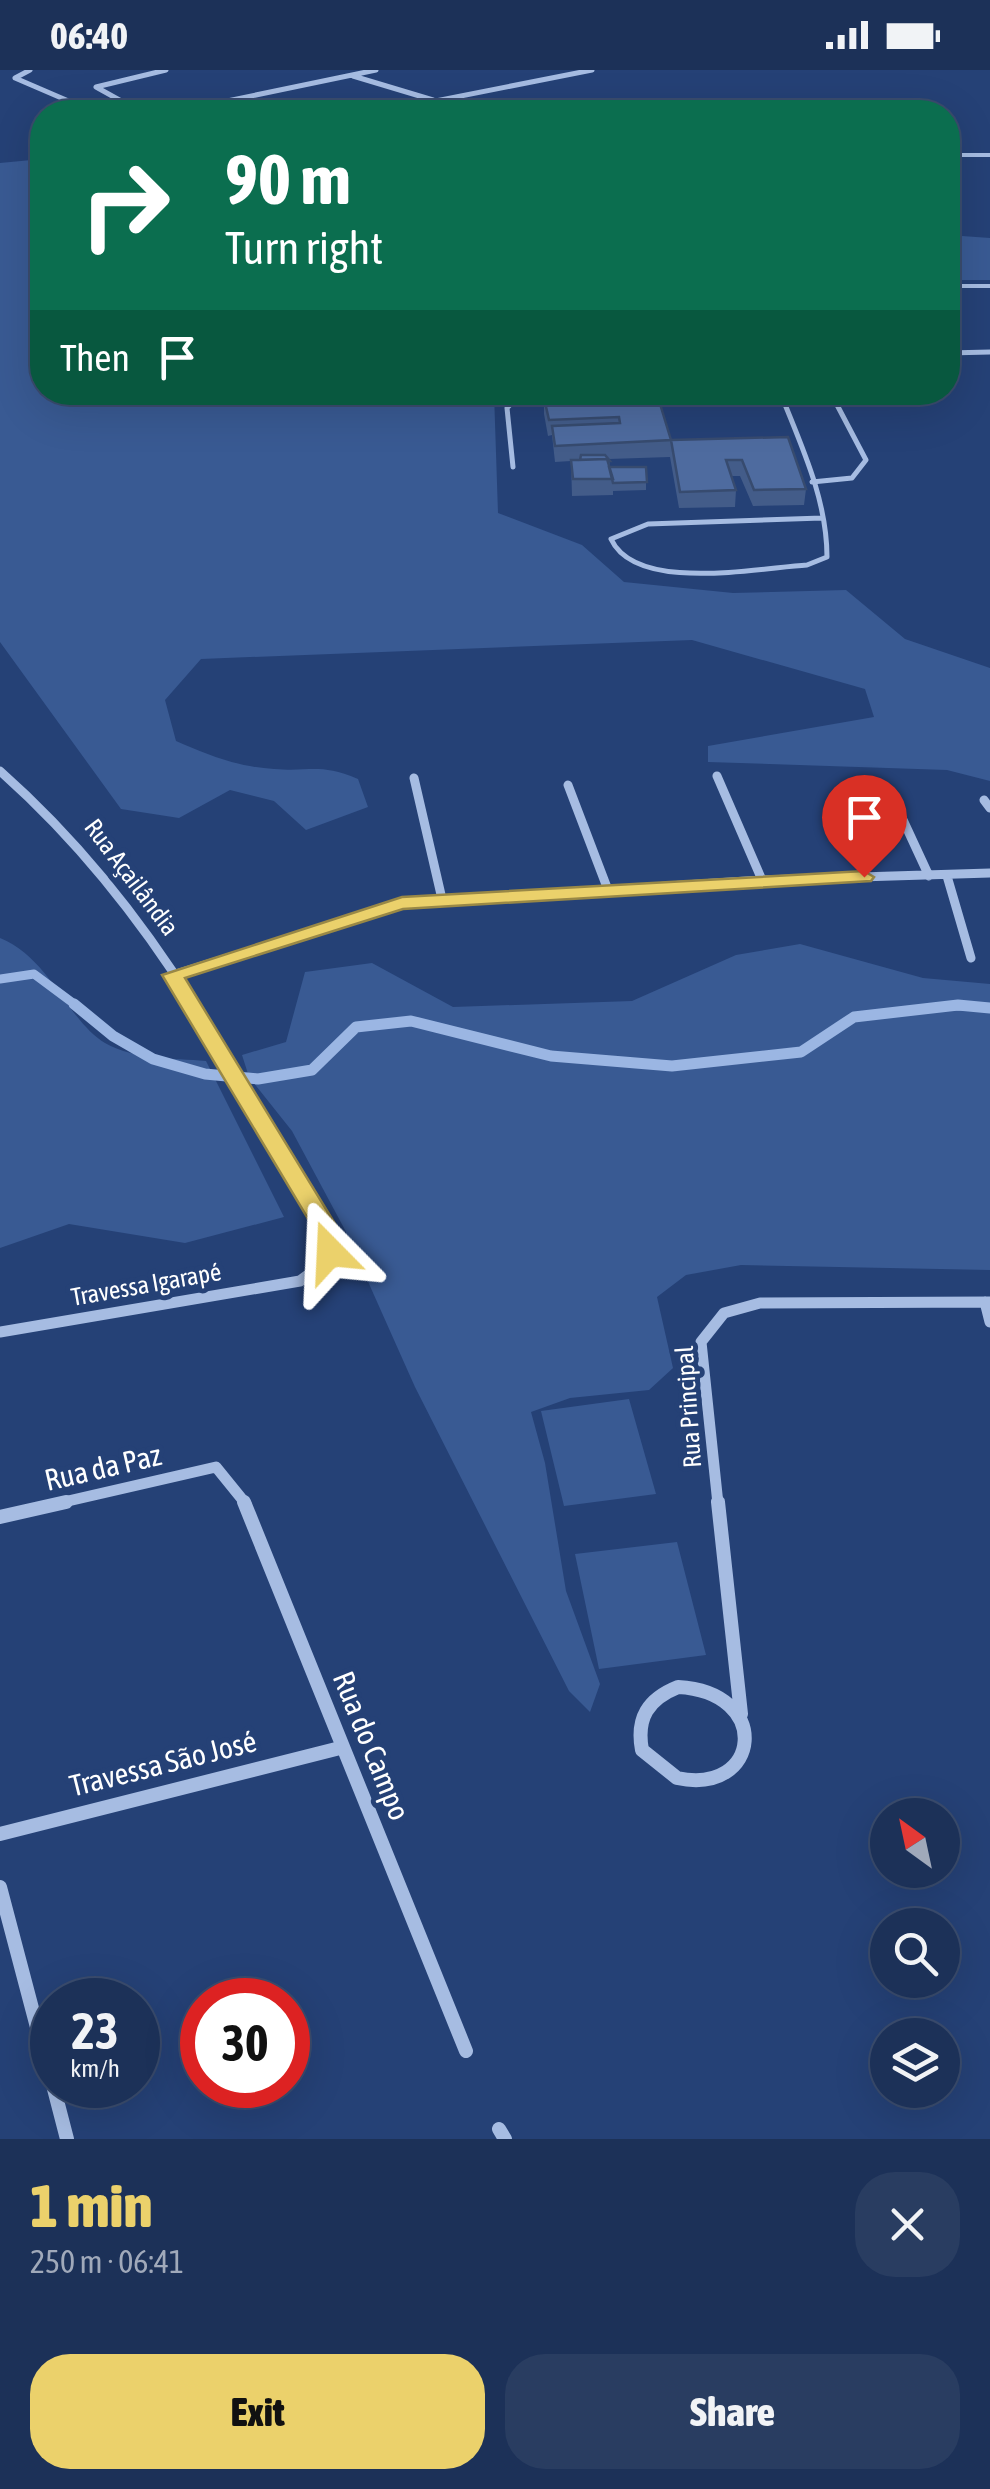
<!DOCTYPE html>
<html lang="en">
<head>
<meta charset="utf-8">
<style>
	body { margin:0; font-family:"Asap Condensed",sans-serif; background:#293d61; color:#f1f3f6; height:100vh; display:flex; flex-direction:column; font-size:38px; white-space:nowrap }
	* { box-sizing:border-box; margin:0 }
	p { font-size:32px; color:#a0a9ba }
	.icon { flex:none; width:55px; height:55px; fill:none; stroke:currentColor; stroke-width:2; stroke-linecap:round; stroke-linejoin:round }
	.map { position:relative; height:2069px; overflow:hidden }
	.details { display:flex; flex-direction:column; background:#1c3158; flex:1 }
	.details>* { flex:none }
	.top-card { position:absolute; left:30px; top:30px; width:930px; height:305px; border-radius:40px; box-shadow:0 10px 40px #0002,0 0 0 2px #3a4c6e; background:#0b6e4f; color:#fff; overflow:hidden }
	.needle { width:65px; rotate:327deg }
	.controls { position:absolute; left:870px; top:1728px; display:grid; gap:20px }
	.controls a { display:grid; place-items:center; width:90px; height:90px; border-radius:50%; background:#1c3158; box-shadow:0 10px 40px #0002,0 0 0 2px #3a4c6e; font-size:50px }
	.speed { position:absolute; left:30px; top:1908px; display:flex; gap:20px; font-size:50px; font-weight:700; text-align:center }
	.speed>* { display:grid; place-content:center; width:130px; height:130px; border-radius:50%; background:#1c3158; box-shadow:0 10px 40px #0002,0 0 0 2px #3a4c6e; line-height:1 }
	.speed small { font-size:25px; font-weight:400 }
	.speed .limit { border:15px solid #d22; background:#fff; color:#111 }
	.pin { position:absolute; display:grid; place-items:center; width:85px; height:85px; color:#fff; margin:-102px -42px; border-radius:50% 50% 50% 0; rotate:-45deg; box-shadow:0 0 10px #0007 }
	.pin .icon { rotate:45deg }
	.me { position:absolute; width:110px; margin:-55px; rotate:339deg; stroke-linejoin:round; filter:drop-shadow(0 0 8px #0008) }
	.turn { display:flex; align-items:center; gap:35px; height:210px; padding:0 30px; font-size:45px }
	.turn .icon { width:130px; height:130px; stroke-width:2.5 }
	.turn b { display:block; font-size:70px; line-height:85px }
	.then { display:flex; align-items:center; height:95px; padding:0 30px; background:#0003; gap:20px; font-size:38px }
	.round { display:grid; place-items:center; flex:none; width:105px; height:105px; border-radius:40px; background:#293d61 }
	.head { display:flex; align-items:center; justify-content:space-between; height:170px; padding:0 30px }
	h1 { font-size:60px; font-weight:800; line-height:75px; color:#ebd16b }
	.primary-button { display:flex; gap:20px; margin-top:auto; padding:20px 30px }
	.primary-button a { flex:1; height:115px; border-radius:40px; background:#ebd16b; color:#111; font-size:40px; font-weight:800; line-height:115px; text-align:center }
	.primary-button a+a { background:#293d61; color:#f1f3f6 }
	.status { display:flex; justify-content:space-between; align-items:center; height:70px; padding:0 50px; background:#1c3158; direction:ltr }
	.status svg { height:28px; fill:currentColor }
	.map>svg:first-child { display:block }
	.green { fill:#395a93 }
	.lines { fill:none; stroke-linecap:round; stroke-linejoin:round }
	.stream-far1 { stroke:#9bb6e3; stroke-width:9 }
	.stream { stroke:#9bb6e3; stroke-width:11 }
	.lane-far1 { stroke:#a6bce2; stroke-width:4 }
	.lane { stroke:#a6bce2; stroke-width:5 }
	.street-far3 { stroke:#a6bce2; stroke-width:5 }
	.street-far2 { stroke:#a6bce2; stroke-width:9 }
	.street-far1 { stroke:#a6bce2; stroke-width:11 }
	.street { stroke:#a6bce2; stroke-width:14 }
	.wall { fill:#435c89 }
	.building { fill:#4e6b9f; stroke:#374b6f; stroke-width:2.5 }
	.route { fill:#ebd16b; stroke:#998846; stroke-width:2.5 }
	.labels { text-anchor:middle; stroke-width:10; stroke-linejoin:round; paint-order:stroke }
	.street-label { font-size:25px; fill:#fff; stroke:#254176 }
	.near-street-label { font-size:30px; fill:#fff; stroke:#254176 }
</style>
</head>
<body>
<div class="status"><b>06:40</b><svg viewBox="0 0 49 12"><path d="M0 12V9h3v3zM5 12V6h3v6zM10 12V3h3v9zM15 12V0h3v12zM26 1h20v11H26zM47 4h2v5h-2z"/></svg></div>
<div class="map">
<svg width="990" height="2069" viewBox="0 0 990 2069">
	<rect width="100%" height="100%" fill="#254176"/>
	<!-- green -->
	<path class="green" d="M42 89V322L494 323 498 443 582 475 624 512 733 523 846 520 905 569 990 598V711L947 700 708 692V676L874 647 865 619 692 570 201 589 165 630 176 671C208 685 238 697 274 699 312 702 319 693 358 709L368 737 306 760 274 731 230 720 179 748 121 739 0 572V93Z
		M948 165 990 168V210H948Z
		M0 868C50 888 67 950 105 973 135 990 173 988 206 991L284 1147 185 1173 69 1154 0 1178Z
		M800 874 923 908 990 914V1200L741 1195 686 1205 657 1227 673 1298 649 1320 570 1328 531 1342 545 1393 566 1521 600 1614 590 1642 569 1621 415 1317 345 1160 292 1061 249 1007 242 985 286 972 305 902 372 893 453 937 632 931 736 885Z
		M629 1329 656 1424 564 1436 541 1341Z
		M677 1472 706 1585 599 1599 575 1484Z"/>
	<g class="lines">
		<!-- stream-far1 -->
		<path class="stream-far1" d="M0 909 34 904 77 936
			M947 936H971"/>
		<!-- stream -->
		<path class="stream" d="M74 934 113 966 153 989 205 1004 258 1009 312 1000 356 957 411 951 551 986 672 996 801 982 854 947 958 935 990 938"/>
		<!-- lane-far1 -->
		<path class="lane-far1" d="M798 31 802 42
			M948 85H990
			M948 216H990"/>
		<!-- lane -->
		<path class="lane" d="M948 283 990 282
			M780 322C801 375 827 429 827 487L807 495C757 498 636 523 611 469L648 454 822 448
			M513 397 507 338 522 322
			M812 412 852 408 866 390 836 333 813 322"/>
		<!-- street-far3 -->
		<path class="street-far3" d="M30 0 15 8 94 42
			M353 6 433 30
			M141 42 96 17 166 0
			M174 42 376 0
			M380 42 592 0"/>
		<!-- street-far2 -->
		<path class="street-far2" d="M0 701C78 770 140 848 195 936
			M717 706 762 810
			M414 708 442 829
			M568 715 608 820
			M891 724 929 806
			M984 730 990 738
			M947 806 971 888
			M173 905 402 833 762 810 990 803"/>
		<!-- street-far1 -->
		<path class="street-far1" d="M985 1232 990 1252
			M0 1262 300 1211 324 1193 328 1162 193 934
			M55 1434 216 1397 246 1434
			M718 1434 701 1272 724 1243 760 1233 990 1232"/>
		<!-- street -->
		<path class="street" d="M244 1432 466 1981
			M718 1432 741 1644
			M0 1447 66 1432
			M678 1617C773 1622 761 1726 677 1708L642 1680C636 1648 648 1629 678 1617Z
			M0 1764 340 1678
			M0 1817 52 2014
			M53 2015 67 2069
			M499 2059 505 2069"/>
	</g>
	<!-- wall -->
	<path class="wall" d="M657 324 671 370 670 387 609 389 610 397H646V420L613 421V425L572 426 571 391 555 392 552 365 548 366 544 344V328Z
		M788 367 806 419 804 435 753 436 740 406H732L736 420 735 437 679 438 670 387 671 370Z"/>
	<!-- building -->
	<path class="building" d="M657 324 671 370 555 376 552 356 620 353 619 347 549 350 544 328Z
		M788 367 806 419 754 420 742 390H726L736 420 680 422 671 370Z
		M581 385H605L610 391H608L607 389 580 390Z
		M607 389 613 409H573L571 390Z
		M609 397H646L647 412 613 413Z"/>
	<!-- route -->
	<path class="route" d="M864 801 874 807 871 811 403 839 185 908 340 1162 342 1182 330 1190 321 1188 316 1162 162 905 402 827Z"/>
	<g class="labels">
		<!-- street labels -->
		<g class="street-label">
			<text transform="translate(132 807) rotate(53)" y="9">Rua Açailândia</text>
			<text transform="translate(146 1214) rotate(-10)" y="9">Travessa Igarapé</text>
			<text transform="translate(688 1337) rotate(-94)" y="9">Rua Principal</text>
		</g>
		<!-- near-street labels -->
		<g class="near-street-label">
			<text transform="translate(103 1398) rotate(-13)" y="10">Rua da Paz</text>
			<text transform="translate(371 1676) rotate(68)" y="10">Rua do Campo</text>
			<text transform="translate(163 1694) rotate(-14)" y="10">Travessa São José</text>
		</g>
	</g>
</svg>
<div class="controls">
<a><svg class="needle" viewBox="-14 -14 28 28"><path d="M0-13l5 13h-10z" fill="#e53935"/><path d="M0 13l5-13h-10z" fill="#a0a9ba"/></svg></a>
<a><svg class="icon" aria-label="search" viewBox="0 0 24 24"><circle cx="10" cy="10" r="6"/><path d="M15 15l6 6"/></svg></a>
<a><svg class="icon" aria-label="layers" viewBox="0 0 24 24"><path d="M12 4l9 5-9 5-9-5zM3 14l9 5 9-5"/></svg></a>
</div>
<div class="speed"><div>23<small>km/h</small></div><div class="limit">30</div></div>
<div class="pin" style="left:864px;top:807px;background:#d93025"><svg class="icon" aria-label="arrive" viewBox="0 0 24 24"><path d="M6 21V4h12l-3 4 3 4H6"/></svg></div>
<svg class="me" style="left:330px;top:1182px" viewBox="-20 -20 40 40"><path d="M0-17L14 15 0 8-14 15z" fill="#ebd16b" stroke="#fff" stroke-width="4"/></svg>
<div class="top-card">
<div class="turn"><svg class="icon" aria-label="right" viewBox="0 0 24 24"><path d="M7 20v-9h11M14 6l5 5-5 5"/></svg><div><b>90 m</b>Turn right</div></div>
<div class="then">Then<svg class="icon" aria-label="arrive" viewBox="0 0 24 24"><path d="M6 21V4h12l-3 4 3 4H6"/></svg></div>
</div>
</div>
<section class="details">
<div class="head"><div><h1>1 min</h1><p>250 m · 06:41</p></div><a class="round"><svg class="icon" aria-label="close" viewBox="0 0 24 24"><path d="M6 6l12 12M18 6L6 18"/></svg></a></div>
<div class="primary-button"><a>Exit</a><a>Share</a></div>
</section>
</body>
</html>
